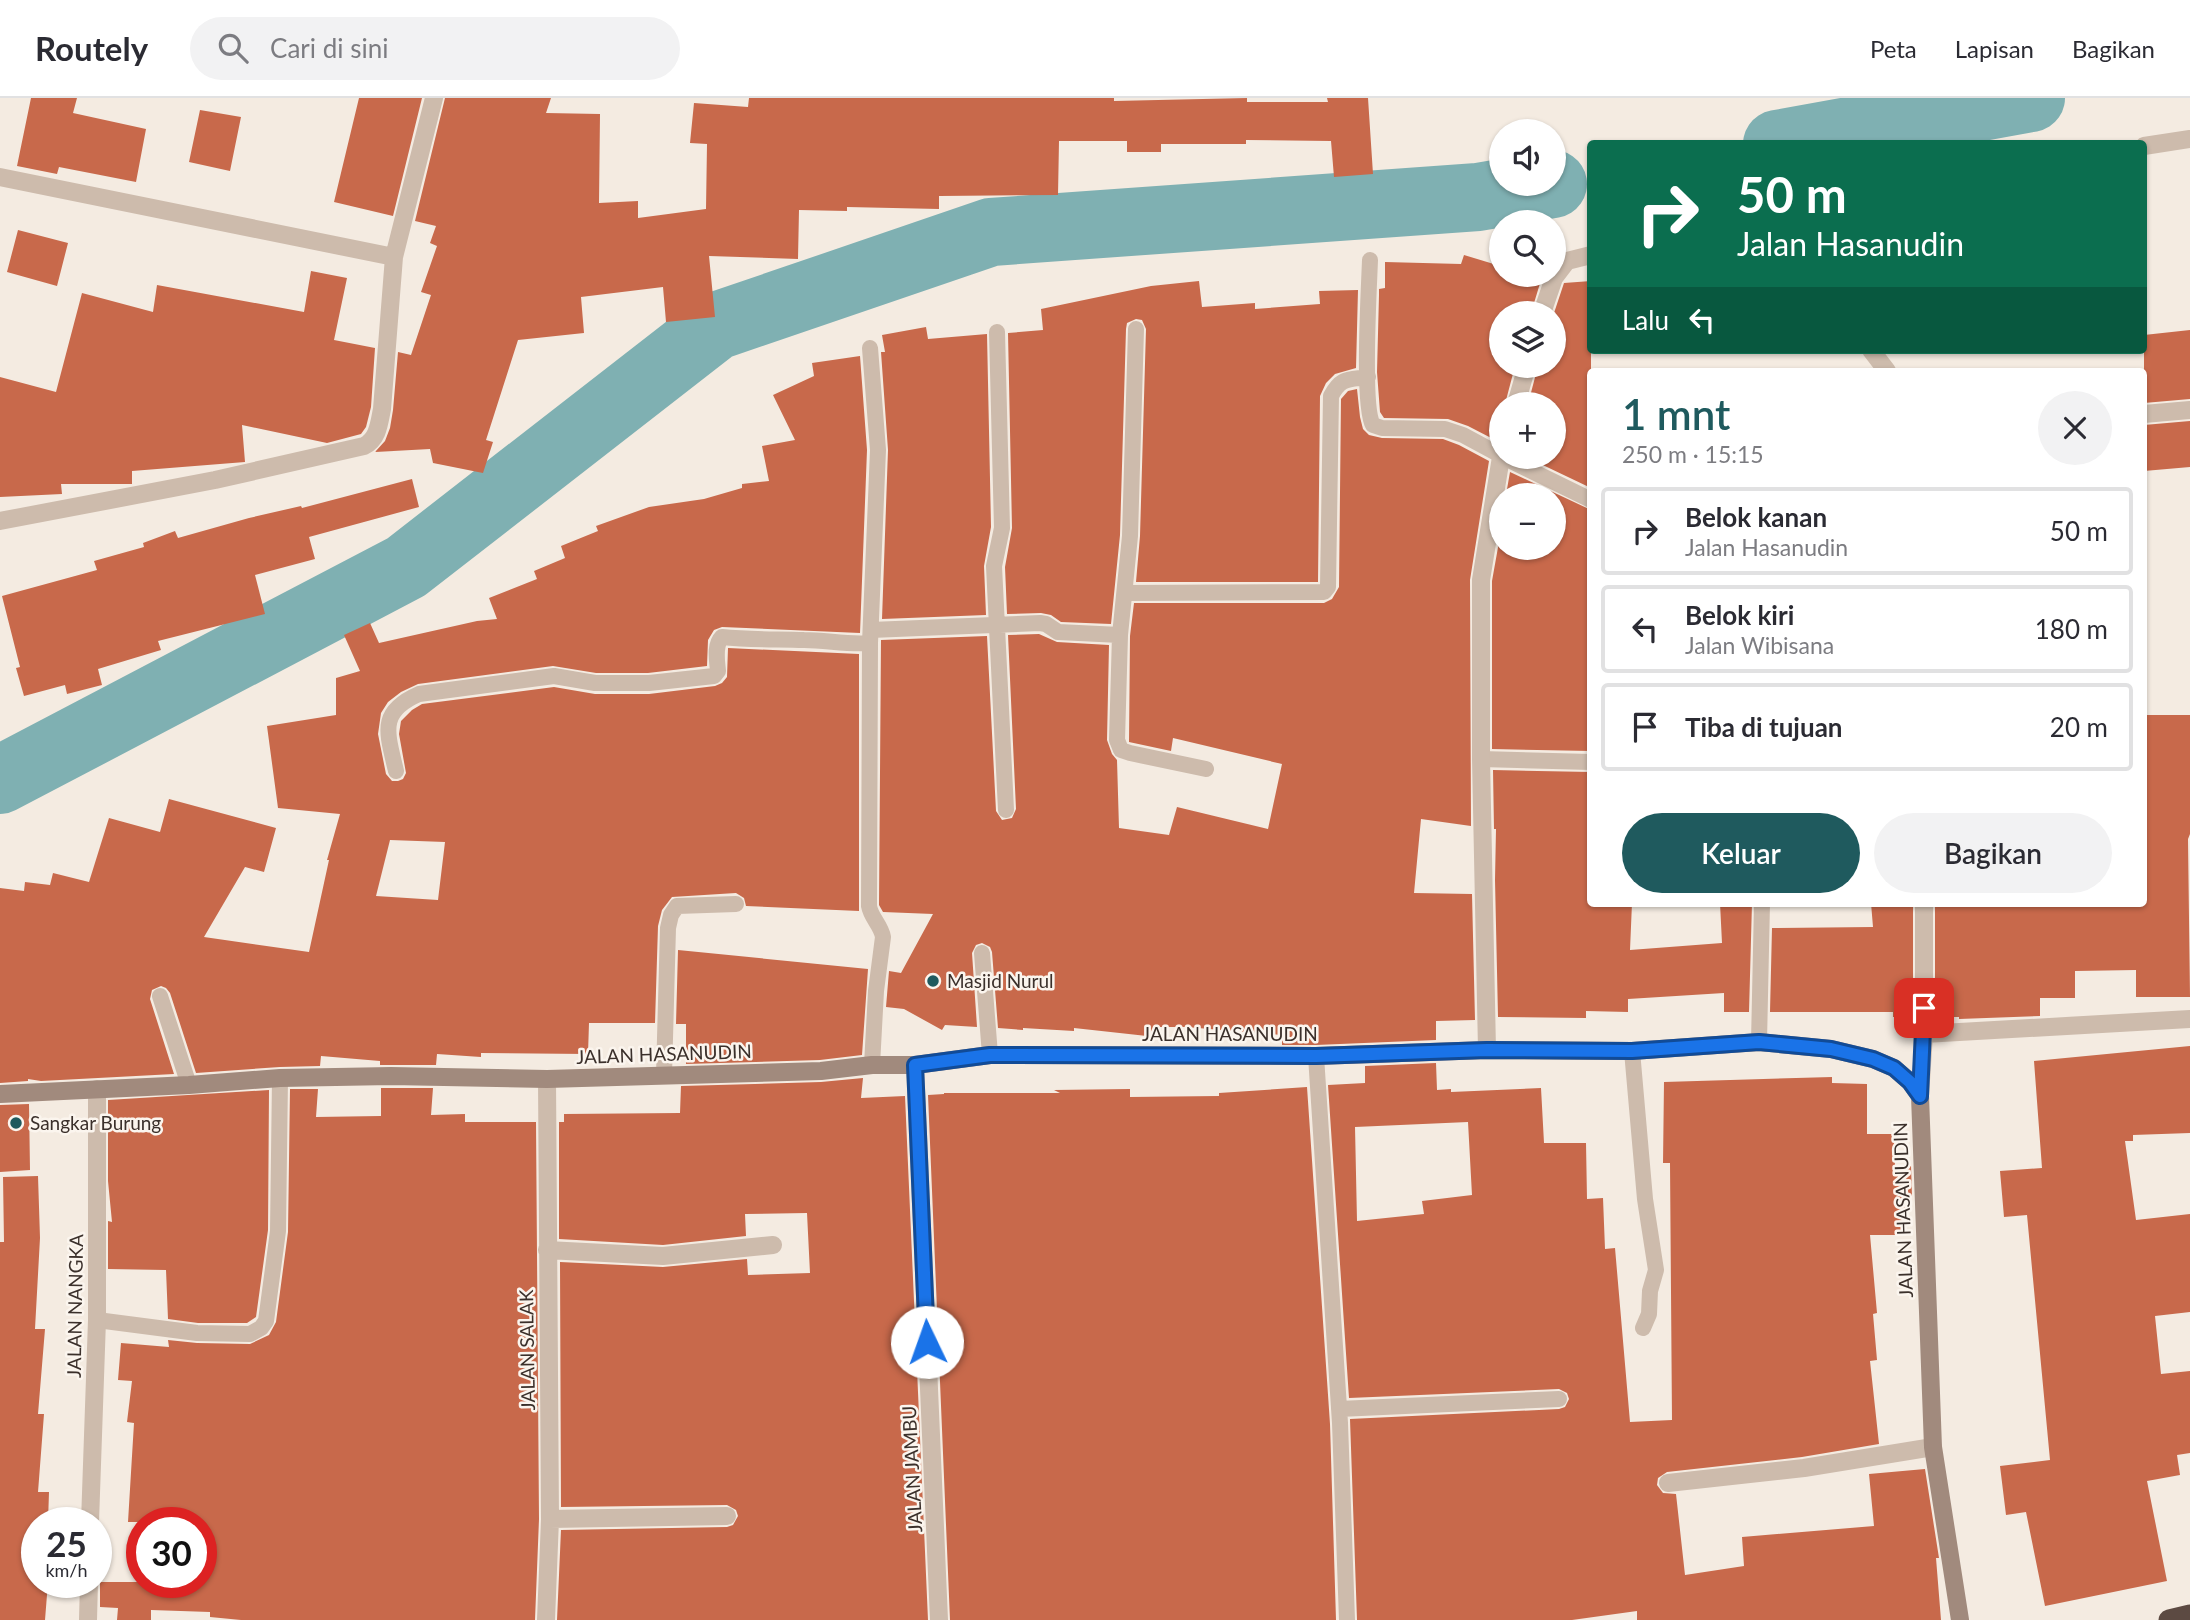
<!DOCTYPE html>
<html lang="id">
<head>
<meta charset="utf-8">
<style>
	body { margin:0; font-family:Lato,sans-serif; background:#f2f2f3; color:#2b2b33; height:100vh; display:flex; flex-direction:column; font-size:26px; white-space:nowrap }
	* { box-sizing:border-box; margin:0 }
	p { font-size:23px; color:#7c7c81 }
	.icon { flex:none; width:38px; height:38px; fill:none; stroke:currentColor; stroke-width:2; stroke-linecap:round; stroke-linejoin:round }
	.map { position:relative; flex:1; overflow:hidden }
	.sheet { position:absolute; left:1587px; top:270px; width:560px; height:539px; display:flex; flex-direction:column; background:#fff; border-radius:7px; box-shadow:0 2px 5px #0004 }
	.sheet>* { flex:none }
	.guide { position:absolute; left:1587px; top:42px; width:560px; height:214px; border-radius:7px; box-shadow:0 2px 5px #0004; background:#0b6e4f; color:#fff; overflow:hidden }
	.controls { position:absolute; left:1489px; top:21px; display:grid; gap:14px }
	.controls a { display:grid; place-items:center; width:77px; height:77px; border-radius:50%; background:#fff; box-shadow:0 2px 5px #0004; font-size:35px }
	.speed { position:absolute; left:21px; top:1409px; display:flex; gap:14px; font-size:35px; font-weight:700; text-align:center }
	.speed>* { display:grid; place-content:center; width:91px; height:91px; border-radius:50%; background:#fff; box-shadow:0 2px 5px #0004; line-height:1 }
	.speed small { font-size:18px; font-weight:400 }
	.speed .limit { border:10px solid #d22; background:#fff; color:#111 }
	.pin { position:absolute; display:grid; place-items:center; width:60px; height:60px; color:#fff; margin:-30px; border-radius:14px; box-shadow:0 4px 10px #0006 }
	.me { position:absolute; width:77px; margin:-38px; rotate:357deg; stroke-linejoin:round; filter:drop-shadow(0 0 5px #0008) }
	.turn { display:flex; align-items:center; gap:24px; height:147px; padding:0 35px; font-size:32px }
	.turn .icon { width:91px; height:91px; stroke-width:2.5 }
	.turn b { display:block; font-size:49px; line-height:60px }
	.then { display:flex; align-items:center; height:66px; padding:0 35px; background:#0003; gap:14px; font-size:26px }
	.round { display:grid; place-items:center; flex:none; width:74px; height:74px; border-radius:37px; background:#f2f2f3 }
	.head { display:flex; align-items:center; justify-content:space-between; height:119px; padding:0 35px }
	h1 { font-size:42px; font-weight:600; line-height:52px; color:#1f5a5e }
	.primary-button { display:flex; gap:14px; margin-top:auto; padding:14px 35px }
	.primary-button a { flex:1; height:80px; border-radius:42px; background:#1f5a5e; color:#fff; font-size:28px; font-weight:600; line-height:80px; text-align:center }
	.primary-button a+a { background:#f2f2f3; color:#2b2b33 }
	ul { padding:0; list-style:none }
	li { display:flex; align-items:center; gap:21px; height:88px; margin:0 14px 10px; padding:0 21px; border:4px solid #e1e1e2; border-radius:7px }
	li div { flex:1 }
	li b { display:block; font-size:26px }
	li em { font-style:normal }
	header { display:flex; align-items:center; gap:42px; box-sizing:border-box; height:98px; padding:0 35px; background:#fff; border-bottom:2px solid #e1e1e2 }
	header strong { font-size:33px }
	nav { display:flex; gap:38px; margin-inline-start:auto; font-size:24px }
	.search { width:490px; height:63px; background:#f2f2f3; display:flex; align-items:center; gap:18px; box-sizing:border-box; padding:0 24px; border-radius:38px; color:#7c7c81; font-size:26px }
	.map>svg:first-child { display:block }
	.lines { fill:none; stroke-linecap:round; stroke-linejoin:round }
	.river { stroke:#7fb0b2; stroke-width:68 }
	.building { fill:#c8694b; fill-rule:evenodd }
	.lane { stroke:#cdbbac; stroke-width:16 }
	.street { stroke:#cdbbac; stroke-width:18 }
	.secondary { stroke:#a18a7d; stroke-width:18 }
	.highway { stroke:#5c4a42; stroke-width:21 }
	.route-casing { stroke:#114b97; stroke-width:18 }
	.route { stroke:#1a73e8; stroke-width:12 }
	.poi-dot { fill:#1f5a5e; stroke:#fbf5ee; stroke-width:2.5 }
	.labels { text-anchor:middle; stroke-width:5; stroke-linejoin:round; paint-order:stroke }
	.poi-label { font-size:19px; fill:#3b302b; stroke:#fbf5ee; text-anchor:start }
	.street-label { font-size:19px; fill:#3b302b; stroke:#fbf5ee }
</style>
</head>
<body>
<header>
<strong>Routely</strong>
<div class="search"><svg class="icon" aria-label="search" viewBox="0 0 24 24"><circle cx="10" cy="10" r="6"/><path d="M15 15l6 6"/></svg>Cari di sini</div>
<nav><a>Peta</a><a>Lapisan</a><a>Bagikan</a></nav>
</header>
<div class="map">
<svg width="2190" height="1522" viewBox="0 0 2190 1522">
	<rect width="100%" height="100%" fill="#f4ebe1"/>
	<g class="lines">
		<!-- river -->
		<path class="river" d="M1777 46 2031 0
			M0 682 406 469 716 228 991 134 1478 99 1553 86"/>
	</g>
	<!-- building -->
	<path class="building" d="M31 0H77L73 15 146 31 136 84 59 69 57 76 17 68Z
		M359 0H422L393 118 334 104Z
		M445 0H551L546 15 600 16 599 105 638 103V120L706 111 707 46 690 45 694 5 748 9 749 0H1114V3L1247 0V4H1328L1327 0H1368L1373 76 1334 79 1331 43 1246 42V46H1161V54H1127V43H1059L1058 97 939 98V111L847 109V113L799 112 798 161 709 158 715 219 666 224 663 189 581 199 584 235 518 242 486 342 493 344 483 375 433 365 430 351 375 354 385 343 390 330 393 312 398 254 411 257 431 197 421 194 437 148 430 145 436 128 415 123Z
		M200 12 241 19 230 73 189 64Z
		M18 132 68 145 57 188 7 174Z
		M1464 157 1497 167 1496 170 1502 172V177H1521L1541 182 1531 215H1502V268H1515L1505 306H1502V342L1497 343 1468 328 1448 321 1384 320 1380 314 1377 274 1379 197V191L1385 190V164L1461 166Z
		M311 173 347 180 334 242 375 250 371 309 366 329 361 336 327 345 242 327 245 364 132 373V386H61L62 396 0 399V279L56 294 82 195 153 214 157 187 304 214Z
		M1199 183 1202 209 1255 205V211L1320 206 1319 193 1358 192 1356 270 1335 276 1326 285 1320 298 1318 484H1136L1140 438 1146 231 1142 222 1136 221 1127 225 1126 231 1120 437 1111 526 1061 524 1051 517 1041 515 1007 516 1005 469 1012 430 1008 235 1043 232 1041 211 1151 188Z
		M1591 183V390L1526 359H1554V306H1528L1538 268H1554V215L1564 185Z
		M926 229 928 241 987 236 991 429 984 468 986 517 882 521 888 352 881 254H885L882 237Z
		M2190 232V301L2144 305V237Z
		M860 258 867 352 860 535 722 529 714 532 708 542 707 568 648 575H596L553 568 418 586 401 594 388 604 381 615 378 636 386 676 392 683H398L403 681 406 675 399 636 401 623 412 612 422 606 554 589 595 596H649L715 588 722 585 727 579 728 550 859 556V813L746 808 744 800 736 795 672 799 662 812 658 828 655 925H589L588 956 481 955V959L437 956 436 967H380V963L321 958 320 968 280 969 196 975 170 895 166 890 161 888 152 892 150 901 174 976 41 983 28 981V983L0 985V790L24 793 25 784 50 787 53 775 89 784 109 720 160 734 169 701 276 730 264 774 245 769 204 839 309 854 329 762H327L340 716 278 710 267 628 336 617V580L360 573 344 537 370 525 379 545 477 523 497 521 489 500 537 481 534 473 565 460 561 448 598 433 596 428 649 409 704 401 742 390V386L769 383 762 348 795 342 773 297 814 278 812 265ZM390 742 445 744 438 802 376 798Z
		M1357 291 1360 319 1363 331 1369 337 1382 340 1443 341 1459 347 1489 363 1470 482 1471 728 1421 721 1414 795 1472 796 1475 922 1436 923V942L1316 947H1282V937L1186 929H1158L1156 939 1074 930V933L1023 930V932L998 930 992 854 990 849 982 845 976 847 972 855 977 929 945 927 942 932 904 911 886 909 889 873 901 875 933 816 883 814 879 807 881 542 987 538 996 713 1002 722 1012 720 1016 711 1008 537 1039 536 1057 544 1109 547 1107 642 1112 656 1117 662 1119 730 1169 737 1177 709 1268 731 1282 666 1173 640 1171 653 1129 644 1130 538 1134 505H1324L1332 501 1339 489 1341 301 1348 293Z
		M2190 323V369L2144 373V327Z
		M1510 374 1591 412V653L1492 651V483L1502 427V450H1554V397H1506Z
		M412 381 419 409 309 439 315 461 255 477 265 516 158 543 161 552 98 571 102 587 67 596 65 587 24 598 16 570 20 569 2 498 97 472 94 463 144 449 143 445 175 433 178 440 249 420 301 408 302 410Z
		M2144 617H2190V736L2188 741 2190 899H2136V872L2075 873V900H2040V918L1959 921V919H1935V805H2144Z
		M1493 672 1591 674V805H1632L1630 852 1722 845 1720 805H1752L1749 914H1724V895L1628 901V914L1586 913V920L1498 919 1495 782 1496 731H1494Z
		M1871 805H1913V919H1893V914H1770L1772 830 1873 829Z
		M678 852 868 871 862 957 820 962 686 966V926H676Z
		M2190 948V1035L2133 1037V1043H2125L2136 1122 2190 1116V1214L2155 1218 2161 1276 2190 1273V1355L2177 1357 2180 1377 2147 1383 2167 1483 2045 1508 2026 1414 2006 1417 2000 1368 2050 1362 2027 1117 2004 1119 2000 1073 2042 1070 2034 963Z
		M1436 965 1437 992 1451 991V994L1541 990 1544 1045H1586L1587 1101 1603 1100 1605 1151 1615 1150 1630 1324 1672 1322 1670 1065H1663L1664 984 1832 979V985L1867 986V1036H1894L1895 1069 1911 1068 1912 1098 1905 1099V1137H1870L1877 1215 1873 1216 1877 1262 1870 1263 1879 1346 1802 1359 1667 1374 1658 1380 1657 1387 1663 1395 1676 1396 1685 1477 1744 1468 1742 1439 1874 1428 1869 1376 1925 1371 1939 1460H1936L1941 1522H1637V1513L1572 1522H1357L1350 1321 1559 1311 1565 1309 1569 1301 1567 1295 1559 1291 1349 1300 1328 987 1365 985V968ZM1468 1024 1472 1097 1422 1103 1424 1116 1357 1123 1355 1029Z
		M863 980 861 1000 905 998 928 1522H557L561 1432 727 1429 733 1427 738 1418 736 1412 727 1407 561 1409 560 1164 663 1169 747 1161 748 1177 810 1175 807 1115 745 1116 746 1138 663 1147 559 1141V1024H564V1016L680 1015 681 988 821 984Z
		M1307 989 1330 1326 1336 1522H950L928 997 944 996V995H1060L1054 992 1130 991V999L1219 998V995Z
		M381 990H433L431 1017 465 1016V1024H536L539 1421 535 1522H241L210 1519V1514L151 1512V1522H117L118 1510 100 1509V1484H201V1424H128L134 1325 127 1324 132 1283 118 1282 121 1245 169 1249 168 1242 197 1245 250 1246 269 1237 276 1224 288 1134 290 991H318L316 1019 381 1018Z
		M269 992 268 1132 256 1219 247 1225H198L168 1221 166 1172 108 1171V1123L112 1124 108 1083V1002Z
		M29 1006 30 1072 0 1074V1007Z
		M38 1078 40 1140 35 1231H45L38 1316H44L38 1394H49L48 1424H37V1484H48L45 1522H0V1144H4L3 1079Z"/>
	<g class="lines">
		<!-- lane -->
		<path class="lane" d="M1370 162C1369 190 1362 309 1373 327L1382 330 1445 331 1463 337 1502 358
			M1136 231 1130 438 1120 537 1117 642 1121 652 1130 655 1206 671
			M997 234 1002 430 994 468 1006 712
			M870 250 878 352 870 545 869 808C871 820 881 827 883 839L876 893 872 967
			M1503 359 1591 402
			M1125 495 1324 494 1328 489 1331 298C1341 279 1348 282 1368 279
			M871 532 1040 525 1046 526 1058 534 1120 537
			M1481 661 1591 664
			M396 673C387 634 378 614 419 596L554 578 595 585H649L714 578 718 573C717 562 714 547 722 539 750 542 777 541 804 542 827 542 847 547 870 545
			M982 855 990 957
			M160 898 189 987
			M1759 944 1762 805
			M1632 953 1645 1101 1656 1172 1650 1193 1649 1216 1643 1230
			M1316 958 1340 1325 1347 1522
			M664 977 668 830 671 817 677 808 736 806
			M97 1222 197 1235 250 1236 261 1230 266 1223 278 1133 280 980
			M1339 1311 1559 1301"/>
		<!-- street -->
		<path class="street" d="M2144 48 2190 41
			M0 79 394 159
			M1542 215 1554 180 1567 163 1591 157
			M1871 252 1887 273
			M1516 306 1527 268
			M2144 316 2190 312
			M0 423 215 382 364 348C378 341 379 326 382 311L394 159 434 0
			M1924 936 2190 921
			M1487 952 1481 661V482L1502 353
			M915 967 939 1522
			M1920 998 1924 936V805
			M547 1152 663 1158 773 1147
			M1668 1385 1804 1370 1933 1349
			M550 1421 727 1418
			M90 1424 97 1222V991
			M88 1522 89 1484
			M546 1522 550 1421 547 981"/>
		<!-- secondary -->
		<path class="secondary" d="M0 996 189 987 280 980 391 978 547 981 821 973 872 967H915L990 957 1316 958 1487 952 1632 953 1759 944 1831 951 1873 961 1894 970 1910 984 1920 998 1933 1349 1960 1522"/>
		<!-- highway -->
		<path class="highway" d="M2169 1522 2190 1517"/>
	</g>
	<g class="lines">
		<defs>
			<path id="route" d="M927 1244 915 967 990 957 1316 958 1487 952 1632 953 1759 944 1831 951 1873 961 1894 970 1910 984 1920 998 1924 910"/>
		</defs>
		<!-- route casing -->
		<use href="#route" class="route-casing"/>
		<!-- route -->
		<use href="#route" class="route"/>
	</g>
	<!-- markers -->
	<g class="poi-dot">
		<circle cx="933" cy="883" r="7"/>
		<circle cx="16" cy="1025" r="7"/>
	</g>
	<g class="labels">
		<!-- poi labels -->
		<g class="poi-label">
			<text x="947" y="890">Masjid Nurul</text>
			<text x="30" y="1032">Sangkar Burung</text>
		</g>
		<!-- street labels -->
		<g class="street-label">
			<text x="1230" y="943">JALAN HASANUDIN</text>
			<text transform="translate(664 956) rotate(-2)" y="7">JALAN HASANUDIN</text>
			<text transform="translate(1903 1112) rotate(-92)" y="7">JALAN HASANUDIN</text>
			<text transform="translate(75 1208) rotate(-89)" y="7">JALAN NANGKA</text>
			<text transform="translate(527 1252) rotate(-91)" y="7">JALAN SALAK</text>
			<text transform="translate(912 1371) rotate(-93)" y="7">JALAN JAMBU</text>
		</g>
	</g>
</svg>
<div class="controls">
<a><svg class="icon" aria-label="sound" viewBox="0 0 24 24"><path d="M4 9h4l5-4v14l-5-4H4zM17 9q2 3 0 6"/></svg></a>
<a><svg class="icon" aria-label="search" viewBox="0 0 24 24"><circle cx="10" cy="10" r="6"/><path d="M15 15l6 6"/></svg></a>
<a><svg class="icon" aria-label="layers" viewBox="0 0 24 24"><path d="M12 4l9 5-9 5-9-5zM3 14l9 5 9-5"/></svg></a>
<a>+</a>
<a>−</a>
</div>
<div class="speed"><div>25<small>km/h</small></div><div class="limit">30</div></div>
<div class="pin" style="left:1924px;top:910px;background:#d93025"><svg class="icon" aria-label="arrive" viewBox="0 0 24 24"><path d="M6 21V4h12l-3 4 3 4H6"/></svg></div>
<svg class="me" style="left:927px;top:1244px" viewBox="-20 -20 40 40"><circle r="19" fill="#fff"/><path d="M0-13L10 11 0 6-10 11z" fill="#1a73e8"/></svg>
<div class="guide">
<div class="turn"><svg class="icon" aria-label="right" viewBox="0 0 24 24"><path d="M7 20v-9h11M14 6l5 5-5 5"/></svg><div><b>50 m</b>Jalan Hasanudin</div></div>
<div class="then">Lalu<svg class="icon" aria-label="left" viewBox="0 0 24 24"><path d="M17 20v-9H6M10 6l-5 5 5 5"/></svg></div>
</div>
<section class="sheet">
<div class="head"><div><h1>1 mnt</h1><p>250 m · 15:15</p></div><a class="round"><svg class="icon" aria-label="close" viewBox="0 0 24 24"><path d="M6 6l12 12M18 6L6 18"/></svg></a></div>
<ul>
<li><svg class="icon" aria-label="right" viewBox="0 0 24 24"><path d="M7 20v-9h11M14 6l5 5-5 5"/></svg><div><b>Belok kanan</b><p>Jalan Hasanudin</p></div><em>50 m</em></li>
<li><svg class="icon" aria-label="left" viewBox="0 0 24 24"><path d="M17 20v-9H6M10 6l-5 5 5 5"/></svg><div><b>Belok kiri</b><p>Jalan Wibisana</p></div><em>180 m</em></li>
<li><svg class="icon" aria-label="arrive" viewBox="0 0 24 24"><path d="M6 21V4h12l-3 4 3 4H6"/></svg><div><b>Tiba di tujuan</b></div><em>20 m</em></li>
</ul>
<div class="primary-button"><a>Keluar</a><a>Bagikan</a></div>
</section>
</div>
</body>
</html>
